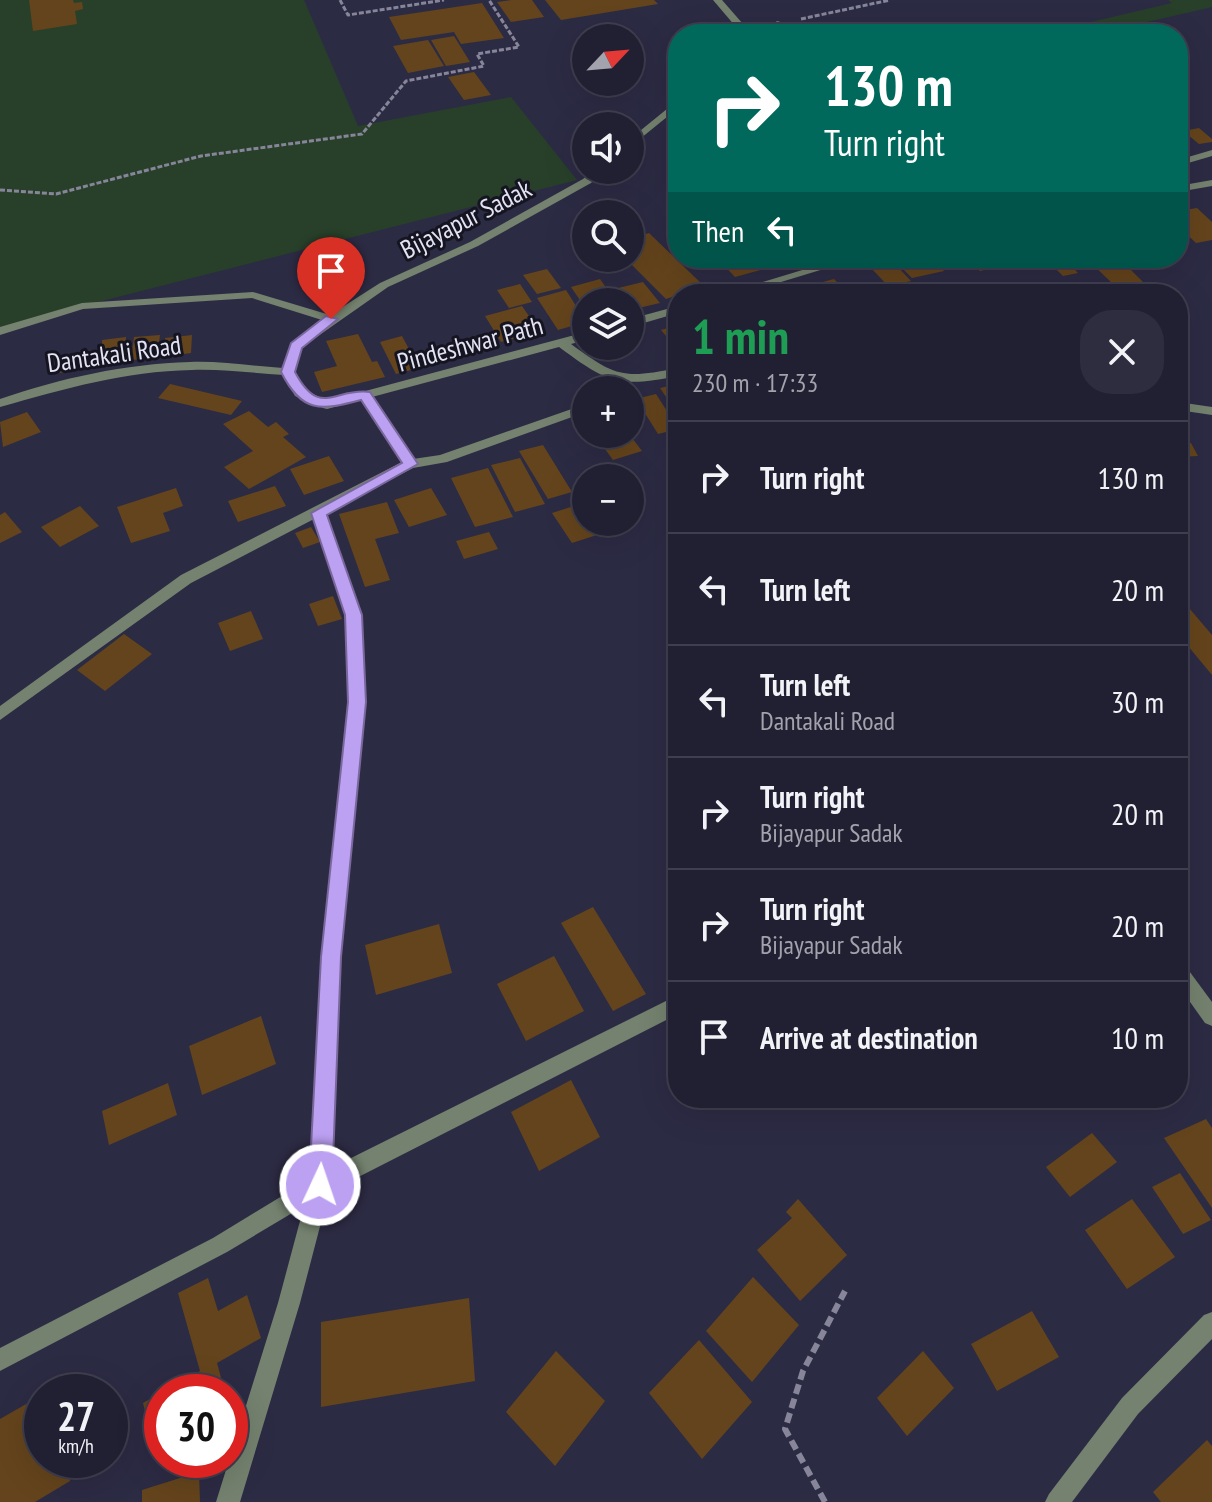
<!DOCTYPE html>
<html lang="en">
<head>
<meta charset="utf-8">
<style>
	body { margin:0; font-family:"PT Sans Narrow",sans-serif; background:#2d2d3f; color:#f1f3f6; height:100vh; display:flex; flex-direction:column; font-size:30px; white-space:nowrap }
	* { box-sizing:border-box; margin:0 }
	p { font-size:26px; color:#a2a3ac }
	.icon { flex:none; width:44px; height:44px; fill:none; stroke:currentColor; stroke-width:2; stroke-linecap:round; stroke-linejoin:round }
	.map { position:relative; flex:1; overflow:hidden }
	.panel { position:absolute; left:668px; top:284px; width:520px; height:824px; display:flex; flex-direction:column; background:#212033; border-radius:32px; box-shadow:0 8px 32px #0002,0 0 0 2px #3e3e4e }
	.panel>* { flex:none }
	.top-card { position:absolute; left:668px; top:24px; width:520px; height:244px; border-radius:32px; box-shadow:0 8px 32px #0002,0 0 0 2px #3e3e4e; background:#00695c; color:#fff; overflow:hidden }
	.needle { width:52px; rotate:64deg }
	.fabs { position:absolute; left:572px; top:24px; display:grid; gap:16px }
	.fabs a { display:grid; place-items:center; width:72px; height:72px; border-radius:50%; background:#212033; box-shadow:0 8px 32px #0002,0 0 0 2px #3e3e4e; font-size:40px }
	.speed { position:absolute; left:24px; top:1374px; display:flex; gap:16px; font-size:40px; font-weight:700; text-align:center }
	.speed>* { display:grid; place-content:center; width:104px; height:104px; border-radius:50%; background:#212033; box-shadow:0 8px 32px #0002,0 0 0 2px #3e3e4e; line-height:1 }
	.speed small { font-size:20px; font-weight:400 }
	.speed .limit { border:12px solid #d22; background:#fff; color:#111 }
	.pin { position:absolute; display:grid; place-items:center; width:68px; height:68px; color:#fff; margin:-82px -34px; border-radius:50% 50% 50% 0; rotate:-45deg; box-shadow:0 0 8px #0007 }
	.pin .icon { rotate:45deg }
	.me { position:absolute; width:88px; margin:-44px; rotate:3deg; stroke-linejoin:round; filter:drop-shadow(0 0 6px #0008) }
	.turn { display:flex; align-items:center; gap:28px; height:168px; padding:0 24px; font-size:36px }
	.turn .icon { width:104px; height:104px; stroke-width:2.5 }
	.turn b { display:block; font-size:56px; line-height:68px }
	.then { display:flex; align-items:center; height:76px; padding:0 24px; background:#0003; gap:16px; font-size:30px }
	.round { display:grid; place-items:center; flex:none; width:84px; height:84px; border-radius:32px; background:#2d2d3f }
	.headline { display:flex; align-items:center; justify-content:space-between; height:136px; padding:0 24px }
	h1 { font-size:48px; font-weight:700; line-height:60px; color:#1e9e55 }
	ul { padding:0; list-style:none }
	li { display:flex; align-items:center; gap:24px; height:112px; padding:0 24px; border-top:2px solid #3e3e4e }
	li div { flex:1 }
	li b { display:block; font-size:30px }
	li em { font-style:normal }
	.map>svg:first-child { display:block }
	.green { fill:#28402a }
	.building { fill:#64441c }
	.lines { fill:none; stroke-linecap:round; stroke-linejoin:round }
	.path-far1 { stroke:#86859a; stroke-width:3; stroke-dasharray:5 2; stroke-linecap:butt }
	.path { stroke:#86859a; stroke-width:6; stroke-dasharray:10 5; stroke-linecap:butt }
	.lane { fill:#75826f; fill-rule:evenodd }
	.street { fill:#75826f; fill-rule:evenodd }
	.route { fill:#bca0f2; stroke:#7a689d; stroke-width:2 }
	.labels { text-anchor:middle; stroke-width:6; stroke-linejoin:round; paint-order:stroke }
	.far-street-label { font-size:26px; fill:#e3e3f4; stroke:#151521 }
</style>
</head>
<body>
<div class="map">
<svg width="1212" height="1502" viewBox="0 0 1212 1502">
	<rect width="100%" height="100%" fill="#2c2b44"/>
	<!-- green -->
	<path class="green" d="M0 0H304L358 126 511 97 577 180 82 306 0 331Z
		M1168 0H1212V7L1121 28 1129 34H1040L1172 3Z"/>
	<!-- building -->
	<path class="building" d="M29 0H73L74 3 82 2 83 9 75 11 77 24 33 31Z
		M511 0H532L544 17 511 22 497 2Z
		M545 0H654L658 4 561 20Z
		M482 3 504 38 461 44 454 32 401 40 389 17Z
		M454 36 470 62 446 66 431 40Z
		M428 40 444 66 408 73 393 46Z
		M474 72 491 95 464 100 448 77Z
		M1199 128 1212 139V142L1199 144 1183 131Z
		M1197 208 1212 222V240L1196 243 1178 226V211Z
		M649 233 704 286 666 299 625 258H630V239Z
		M717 258H794L797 260 735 277Z
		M926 258H931L944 271 912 278 899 265Z
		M966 258H1003L1009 264 980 271Z
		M1045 258H1064L1078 273 1063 276Z
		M1086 258H1112L1123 268 1128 267 1143 282 1116 287Z
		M896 265 911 281 888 286 873 270Z
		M547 269 561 288 537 294 523 275Z
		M600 279 607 289 602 290 610 302H586V309L571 287Z
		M834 279 849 294H802L797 289Z
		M643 282 660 303 630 310V302H619L610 290Z
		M520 284 532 302 509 308 497 290Z
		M566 290 586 322 558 330 537 298Z
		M522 306 540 332 501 342 485 316Z
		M678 325V350L661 330Z
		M358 334 372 362 377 361 385 377 322 392 314 372 337 366 326 341Z
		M160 335 157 358 131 360 134 337Z
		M192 335 191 353 164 357 165 338Z
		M402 336 419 368 396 374 380 342Z
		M126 337 125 357 101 360 102 340Z
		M93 350 97 364 60 373 57 359Z
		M170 384 242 401 231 415 158 398Z
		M678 384V404L672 406 660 388Z
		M656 394 678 428V429L658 434 636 399Z
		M249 411 268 427 276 422 289 434 283 437 306 457 249 489 224 467 253 451 223 424Z
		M27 412 41 432 3 447 0 422Z
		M594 434H629L642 451 613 460Z
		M1191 443 1198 456 1178 457V444Z
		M543 445 572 492 548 499 519 451Z
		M329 456 344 481 304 495 290 469Z
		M520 458 545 504 515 512 491 465Z
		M488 468 513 517 475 527 451 478Z
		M275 486 286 506 238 522 228 501Z
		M176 488 183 506 163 513 170 531 131 543 117 507Z
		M431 488 447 515 409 527 394 500Z
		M387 502 399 533 375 539 390 580 365 587 339 514Z
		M580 504 586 513V522H592L600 534 572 543 552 513Z
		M80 506 99 526 60 547 41 527Z
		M5 512 22 532 0 543V515Z
		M311 527 320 542 303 548 295 533Z
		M489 532 498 549 464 559 456 541Z
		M1178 595 1212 635V675L1178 634Z
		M333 596 342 619 318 626 309 604Z
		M251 611 263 639 230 651 218 623Z
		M124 634 152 654 105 691 77 670Z
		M593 907 646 994 613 1011 561 923Z
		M439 924 452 973 376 995 365 945Z
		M554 956 584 1011 526 1041 497 984Z
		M261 1016 276 1064 202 1095 189 1046Z
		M571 1080 600 1137 539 1171 511 1112Z
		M168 1083 177 1115 109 1145 102 1111Z
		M1206 1119 1212 1128V1208L1164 1138Z
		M1092 1133 1117 1162 1070 1197 1046 1167Z
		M1180 1173 1211 1220 1183 1234 1152 1187Z
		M798 1199 847 1255 800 1301 757 1250 792 1218 786 1212Z
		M1132 1199 1175 1257 1127 1289 1085 1230Z
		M753 1277 799 1325 752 1382 706 1331Z
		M208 1278 218 1311 247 1295 261 1338 217 1363 225 1392H163L200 1371 178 1293Z
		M469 1298 475 1381 321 1407V1322Z
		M1032 1311 1059 1357 997 1391 971 1344Z
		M699 1340 752 1402 702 1459 649 1393Z
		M556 1351 605 1401 555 1466 506 1412Z
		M923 1351 954 1388 907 1436 877 1398Z
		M162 1392V1435L152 1440 143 1403Z
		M42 1395V1460H65L70 1481 35 1502H0V1419Z
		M1207 1440 1212 1446V1502H1161L1153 1492Z
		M199 1472 200 1502H142V1490Z"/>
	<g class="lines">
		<!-- path-far1 -->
		<path class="path-far1" d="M340 0 348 15 444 0
			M801 19 890 0
			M0 190 56 194 201 156 362 134 406 81 484 66 477 54 519 47 489 0"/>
		<!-- path -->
		<path class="path" d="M825 1502 785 1429 803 1371 845 1291"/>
		<!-- lane -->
		<path class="lane" d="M1178 962 1184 964 1212 1002V1026L1205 1023 1178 985Z"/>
		<!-- street -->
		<path class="street" d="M713 0H722L743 24 746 34H738L736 27Z
			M777 21 784 23 771 34H762Z
			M678 100V108L630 147V139Z
			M1212 150V156L1178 166V160Z
			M594 170H605L591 183 478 246 388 287 301 348 294 372 304 390 328 401 586 332V340L571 344C616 377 623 379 678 368V376C618 388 608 383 559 347L372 397 413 459 440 455 586 404V412L447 462 413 468 326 513 361 615 365 702 340 957 331 1168 678 995V1014L329 1192 300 1303 240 1502H216L278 1303 304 1206 227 1252 0 1371V1348L213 1238 310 1179 322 957 349 702 347 615 314 519 191 583 0 720V706L181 575 402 462 362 400 327 409 323 408 295 396 284 375C253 373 223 369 192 370 125 371 64 389 0 407V399C61 378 125 364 190 362 221 361 252 366 283 368L291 343 322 320 252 298 83 309 0 335V327L82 303 253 292 330 315 380 283 470 242 583 179Z
			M1212 180V186L1178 192V186Z
			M842 258H860L741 294H723Z
			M678 306V313L630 327V319Z
			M1178 402 1212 407V415L1178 410Z
			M1212 1312V1339L1138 1414 1072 1502H1045L1049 1494 1122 1398 1204 1315Z"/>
	</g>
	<!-- route -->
	<path class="route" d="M326 316 338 319 302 348 295 372C320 419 335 387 370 392L418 464 327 515 362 615 366 702 341 957 332 1185 329 1193 320 1196 312 1193 309 1185 321 957 348 702 345 615 311 513 402 463 361 400C320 411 302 413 281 372L291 343Z"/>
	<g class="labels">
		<!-- far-street labels -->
		<g class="far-street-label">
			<text transform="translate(466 219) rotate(-27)" y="9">Bijayapur Sadak</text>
			<text transform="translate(470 344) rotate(-15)" y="9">Pindeshwar Path</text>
			<text transform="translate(114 354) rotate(-8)" y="9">Dantakali Road</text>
		</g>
	</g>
</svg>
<div class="fabs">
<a><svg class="needle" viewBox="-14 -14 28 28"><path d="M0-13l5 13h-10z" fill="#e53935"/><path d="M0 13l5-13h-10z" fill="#a2a3ac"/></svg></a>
<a><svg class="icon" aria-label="sound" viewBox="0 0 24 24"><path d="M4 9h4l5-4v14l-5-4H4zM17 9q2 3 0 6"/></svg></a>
<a><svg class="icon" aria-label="search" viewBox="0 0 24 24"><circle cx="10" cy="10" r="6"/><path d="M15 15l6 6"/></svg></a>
<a><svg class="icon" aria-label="layers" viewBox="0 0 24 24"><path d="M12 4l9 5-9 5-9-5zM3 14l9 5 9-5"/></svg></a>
<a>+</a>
<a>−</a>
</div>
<div class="speed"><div>27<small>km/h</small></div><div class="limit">30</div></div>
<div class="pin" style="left:331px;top:319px;background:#d93025"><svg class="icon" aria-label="arrive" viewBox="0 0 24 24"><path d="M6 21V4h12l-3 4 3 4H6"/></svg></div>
<svg class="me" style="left:320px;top:1185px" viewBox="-20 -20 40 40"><circle r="17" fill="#bca0f2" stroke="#fff" stroke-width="3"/><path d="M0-11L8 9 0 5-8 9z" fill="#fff"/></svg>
<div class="top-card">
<div class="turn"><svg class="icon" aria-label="right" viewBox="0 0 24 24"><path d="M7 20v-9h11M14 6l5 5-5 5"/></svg><div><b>130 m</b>Turn right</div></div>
<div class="then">Then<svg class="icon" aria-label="left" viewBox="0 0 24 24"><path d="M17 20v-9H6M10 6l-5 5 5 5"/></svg></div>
</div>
<section class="panel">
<div class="headline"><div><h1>1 min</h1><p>230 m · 17:33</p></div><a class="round"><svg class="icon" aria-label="close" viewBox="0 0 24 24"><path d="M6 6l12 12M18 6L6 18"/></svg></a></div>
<ul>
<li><svg class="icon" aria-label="right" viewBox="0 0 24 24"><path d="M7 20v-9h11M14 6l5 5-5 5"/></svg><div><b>Turn right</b></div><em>130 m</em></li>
<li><svg class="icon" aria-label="left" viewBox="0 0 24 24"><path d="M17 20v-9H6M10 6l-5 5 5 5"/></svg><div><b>Turn left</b></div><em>20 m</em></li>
<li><svg class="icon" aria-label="left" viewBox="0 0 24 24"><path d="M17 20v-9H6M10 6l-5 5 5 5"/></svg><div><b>Turn left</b><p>Dantakali Road</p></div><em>30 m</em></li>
<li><svg class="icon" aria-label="right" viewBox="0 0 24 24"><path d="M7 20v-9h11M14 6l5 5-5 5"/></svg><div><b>Turn right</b><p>Bijayapur Sadak</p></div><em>20 m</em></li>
<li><svg class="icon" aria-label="right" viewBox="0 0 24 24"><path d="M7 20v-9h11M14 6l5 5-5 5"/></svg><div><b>Turn right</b><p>Bijayapur Sadak</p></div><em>20 m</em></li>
<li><svg class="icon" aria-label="arrive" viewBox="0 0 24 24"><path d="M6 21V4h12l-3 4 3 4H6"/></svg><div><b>Arrive at destination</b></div><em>10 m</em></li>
</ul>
</section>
</div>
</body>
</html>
